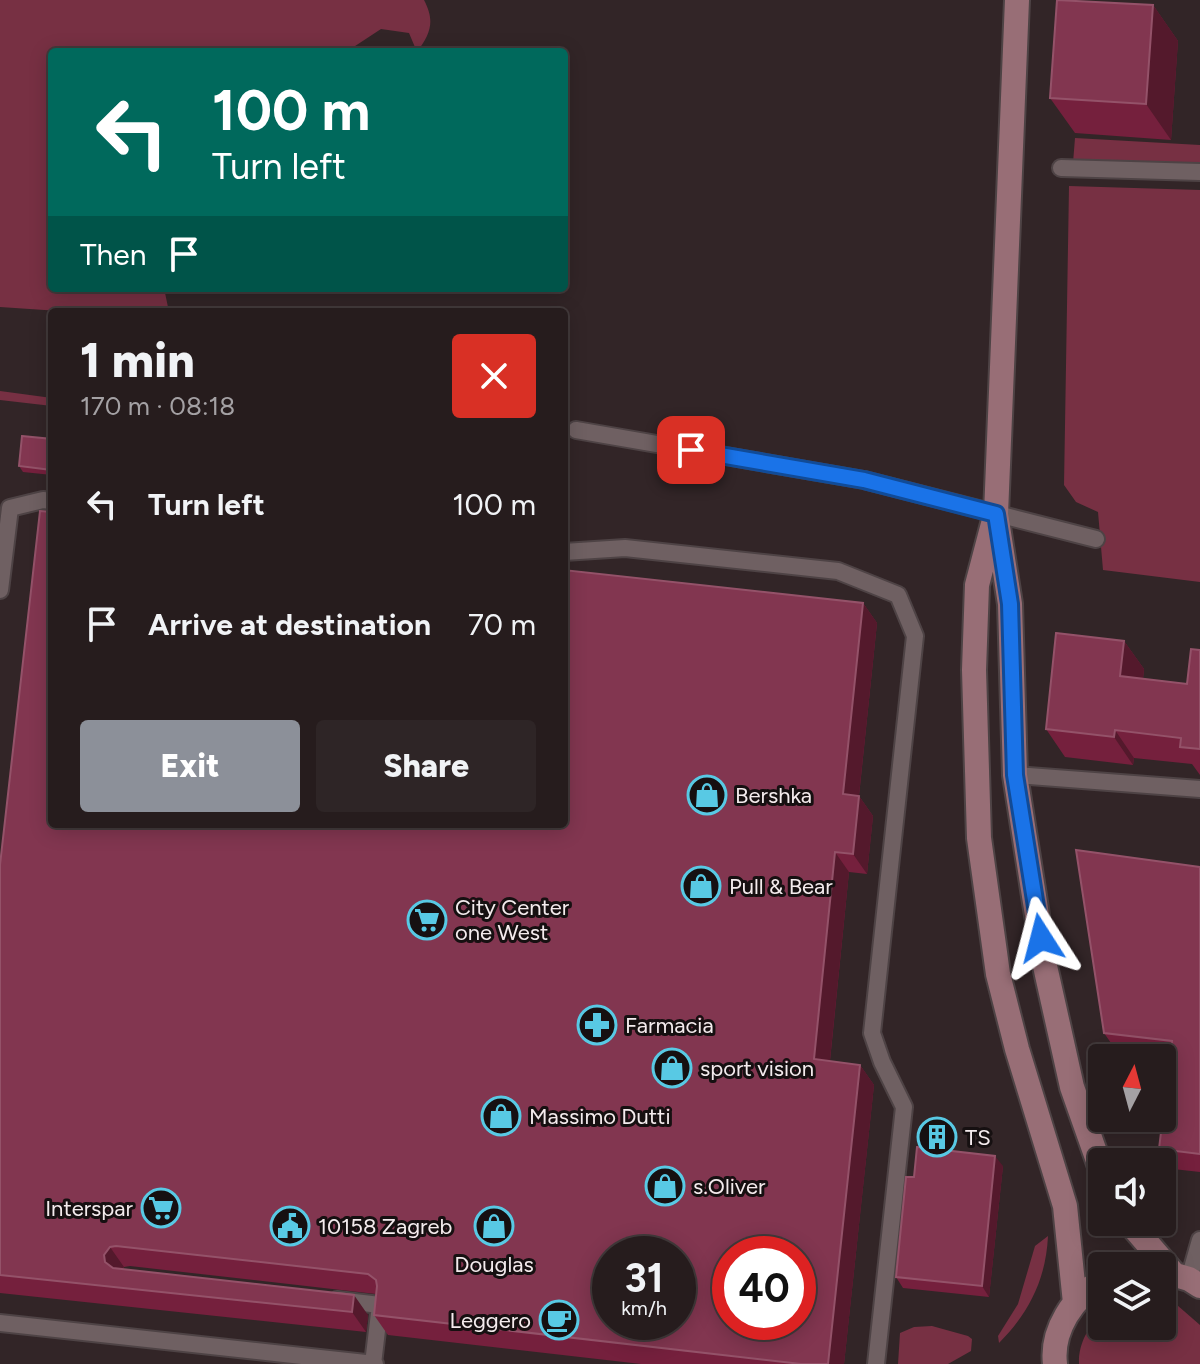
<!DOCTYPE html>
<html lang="en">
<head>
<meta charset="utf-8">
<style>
	body { margin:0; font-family:Figtree,sans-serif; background:#2e2526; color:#f1f3f6; height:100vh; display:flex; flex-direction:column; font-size:30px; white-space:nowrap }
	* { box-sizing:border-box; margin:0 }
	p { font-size:26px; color:#a4a1a4 }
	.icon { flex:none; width:44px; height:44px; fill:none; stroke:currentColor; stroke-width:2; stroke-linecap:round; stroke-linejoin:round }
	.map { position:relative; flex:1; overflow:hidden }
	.details { position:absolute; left:48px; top:308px; width:520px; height:520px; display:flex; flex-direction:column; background:#261c1d; border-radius:8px; box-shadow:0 4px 20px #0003,0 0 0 2px #423a3b }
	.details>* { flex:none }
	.guide { position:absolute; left:48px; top:48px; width:520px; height:244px; border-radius:8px; box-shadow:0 4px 20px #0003,0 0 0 2px #423a3b; background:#00695c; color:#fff; overflow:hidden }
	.needle { width:52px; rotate:6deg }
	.fabs { position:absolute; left:1088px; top:1044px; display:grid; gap:16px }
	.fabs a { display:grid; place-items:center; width:88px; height:88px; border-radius:8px; background:#261c1d; box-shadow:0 4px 20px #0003,0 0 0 2px #423a3b; font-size:40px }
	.speed { position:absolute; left:592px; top:1236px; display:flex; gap:16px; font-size:40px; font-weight:700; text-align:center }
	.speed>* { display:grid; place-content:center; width:104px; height:104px; border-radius:50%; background:#261c1d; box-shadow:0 4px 20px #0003,0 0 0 2px #423a3b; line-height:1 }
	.speed small { font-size:20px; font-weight:400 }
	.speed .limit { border:12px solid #d22; background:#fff; color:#111 }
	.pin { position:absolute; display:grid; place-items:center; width:68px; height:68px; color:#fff; margin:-34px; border-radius:16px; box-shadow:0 4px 12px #0006 }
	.me { position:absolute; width:88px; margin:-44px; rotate:351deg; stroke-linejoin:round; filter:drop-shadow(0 0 6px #0008) }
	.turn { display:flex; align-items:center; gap:28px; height:168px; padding:0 32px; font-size:36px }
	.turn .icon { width:104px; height:104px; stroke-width:2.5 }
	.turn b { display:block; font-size:56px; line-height:68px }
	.then { display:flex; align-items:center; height:76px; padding:0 32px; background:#0003; gap:16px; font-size:30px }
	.round { display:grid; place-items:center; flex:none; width:84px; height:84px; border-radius:8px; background:#2e2526 }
	.summary { display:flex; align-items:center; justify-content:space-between; height:136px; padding:0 32px }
	h1 { font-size:48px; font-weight:800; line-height:60px }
	.cta { display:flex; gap:16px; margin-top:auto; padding:16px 32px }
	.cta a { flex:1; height:92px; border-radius:8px; background:#8c9099; color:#fff; font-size:32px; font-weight:800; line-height:92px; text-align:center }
	.cta a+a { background:#2e2526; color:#f1f3f6 }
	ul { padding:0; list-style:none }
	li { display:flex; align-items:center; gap:24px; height:120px; padding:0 32px }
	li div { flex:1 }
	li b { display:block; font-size:30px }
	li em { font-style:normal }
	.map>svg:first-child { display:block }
	.green { fill:#773043 }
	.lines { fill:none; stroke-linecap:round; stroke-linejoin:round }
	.lane-casing { stroke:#4e4345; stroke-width:20 }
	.secondary-casing { stroke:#4e4345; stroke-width:28 }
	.lane { stroke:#6f6062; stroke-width:16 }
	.secondary { stroke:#986e76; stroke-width:24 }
	.wall { fill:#75203d }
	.shaded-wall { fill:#54192c }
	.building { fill:#823650; stroke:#945269; stroke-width:2; fill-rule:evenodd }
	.route-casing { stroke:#114b97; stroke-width:20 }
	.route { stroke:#1a73e8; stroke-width:14 }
	.labels { text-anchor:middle; stroke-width:6; stroke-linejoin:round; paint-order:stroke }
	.poi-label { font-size:22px; fill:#f4ebed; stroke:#161011; text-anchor:start }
</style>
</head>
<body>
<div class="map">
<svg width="1200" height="1364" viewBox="0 0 1200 1364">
	<rect width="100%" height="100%" fill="#322527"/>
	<!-- green -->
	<path class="green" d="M0 0H424C435 21 431 33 417 52L409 33 381 29 346 52H52V288H164L169 312H74L0 307Z
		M1075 138 1200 145V171L1073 163Z
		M1069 186 1200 190V582L1103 570 1098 512 1076 502 1064 485Z
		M0 391 52 398V406L0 400Z
		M1048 1236C1046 1279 1029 1313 999 1343L998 1336 1018 1304 1035 1246Z
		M1162 1299 1177 1305 1200 1325V1364H1079C1078 1345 1088 1326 1102 1314V1326H1162Z
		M932 1326 968 1336 972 1339 971 1351 948 1364H898L900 1333 914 1327Z"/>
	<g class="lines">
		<defs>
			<path id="lane" d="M1061 168 1200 172
				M576 430 864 480 1096 539
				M564 552 625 548 838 571 898 595 915 636 872 1033 882 1062 904 1107 876 1364
				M0 590 10 508 43 500 52 501
				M1015 775 1200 789
				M1189 1279 1200 1240
				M337 1300 380 1305 373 1364
				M0 1323 375 1364"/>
			<path id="secondary" d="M1017 0 996 514 1010 604 1015 775 1045 966 1072 1087 1102 1172
				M994 520 977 585 974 670 979 838 998 974 1017 1049 1065 1206 1075 1303
				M1129 1222 1172 1272
				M1162 1271 1189 1279 1200 1286
				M1055 1364C1051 1331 1073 1296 1102 1281"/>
		</defs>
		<!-- lane casing -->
		<use href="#lane" class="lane-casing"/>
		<!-- secondary casing -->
		<use href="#secondary" class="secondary-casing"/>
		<!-- lane -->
		<use href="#lane" class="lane"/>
		<!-- secondary -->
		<use href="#secondary" class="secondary"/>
	</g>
	<!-- wall -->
	<path class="wall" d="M1153 5 1178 41 1171 140 1075 133 1050 98Z
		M52 439V475L23 472 19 466Z
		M863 603 877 623 859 796 873 816 867 874 849 872 830 1061 860 1065 874 1085 844 1364H641L388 1335 374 1315 376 1294 130 1266 124 1267 123 1269 368 1315 366 1332 0 1293V865Z
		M1124 641 1144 669 1143 679 1187 684 1200 650V775L1192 764 1134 758 1133 765 1065 757 1046 729Z
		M1200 867V1172L1173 1169 1159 1149 1170 1059 1118 1053 1104 1033Z
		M1003 1166 989 1297 903 1288 896 1277 914 1177Z"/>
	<!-- shaded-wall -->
	<path class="shaded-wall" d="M1153 5 1178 41 1171 140 1146 104Z
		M863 603 877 623 857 814 843 794Z
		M1124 641 1144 669 1140 704 1120 676Z
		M1115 730 1134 758 1133 765 1114 737Z
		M859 796 873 816 867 874 853 854Z
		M835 852 849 872 828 1079 814 1059Z
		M860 1065 874 1085 844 1364H828Z
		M995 1156 1003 1166 989 1297 982 1286Z
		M110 1247 124 1267 118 1275 105 1262 104 1255Z
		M354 1295 368 1315 366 1332 352 1312Z"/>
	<!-- building -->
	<path class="building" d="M1057 0 1153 5 1146 104 1050 98Z
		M22 436 52 439V470L19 466Z
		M40 511 52 512V824H564V570L863 603 843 794 859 796 853 854 835 852 814 1059 860 1065 828 1364H801L374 1315 377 1286 376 1280 368 1274 116 1246 110 1247 104 1255 105 1262 113 1268 354 1295 352 1312 0 1275V865ZM610 1254H678V1322H610ZM730 1254H798V1322H730Z
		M1056 633 1124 641 1120 676 1187 684 1191 649 1200 650V749L1180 747 1181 738 1115 730 1114 737 1046 729Z
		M1076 850 1200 867V1154L1159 1149 1172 1041 1104 1033Z
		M917 1147 995 1156 982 1286 896 1277 906 1177H914Z"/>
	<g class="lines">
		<defs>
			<path id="route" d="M691 450 864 480 996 514 1010 604 1015 775 1041 938"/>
		</defs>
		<!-- route casing -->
		<use href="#route" class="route-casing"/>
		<!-- route -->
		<use href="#route" class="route"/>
	</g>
	<!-- icons -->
	<defs>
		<symbol id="shop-ring" viewBox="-11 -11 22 22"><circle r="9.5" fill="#161011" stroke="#58c9e4" stroke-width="1.5"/><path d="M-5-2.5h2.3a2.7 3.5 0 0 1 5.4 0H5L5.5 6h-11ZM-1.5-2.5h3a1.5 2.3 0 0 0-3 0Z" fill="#58c9e4"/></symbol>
		<symbol id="supermarket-ring" viewBox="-11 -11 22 22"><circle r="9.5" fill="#161011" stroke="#58c9e4" stroke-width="1.5"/><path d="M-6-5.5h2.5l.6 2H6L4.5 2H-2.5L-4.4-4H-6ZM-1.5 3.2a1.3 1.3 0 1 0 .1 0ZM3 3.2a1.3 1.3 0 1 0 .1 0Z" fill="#58c9e4"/></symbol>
		<symbol id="pharmacy-ring" viewBox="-11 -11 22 22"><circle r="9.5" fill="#161011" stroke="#58c9e4" stroke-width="1.5"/><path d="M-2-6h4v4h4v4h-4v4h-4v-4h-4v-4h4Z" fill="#58c9e4"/></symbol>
		<symbol id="building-ring" viewBox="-11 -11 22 22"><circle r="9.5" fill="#161011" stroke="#58c9e4" stroke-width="1.5"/><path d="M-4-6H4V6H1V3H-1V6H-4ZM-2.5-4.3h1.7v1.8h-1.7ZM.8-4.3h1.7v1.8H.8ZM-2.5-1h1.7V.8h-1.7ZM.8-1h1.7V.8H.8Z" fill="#58c9e4"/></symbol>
		<symbol id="civic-ring" viewBox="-11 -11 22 22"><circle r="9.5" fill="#161011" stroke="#58c9e4" stroke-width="1.5"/><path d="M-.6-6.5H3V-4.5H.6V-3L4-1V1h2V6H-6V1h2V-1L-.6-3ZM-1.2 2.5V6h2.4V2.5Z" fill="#58c9e4"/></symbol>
		<symbol id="cafe-ring" viewBox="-11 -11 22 22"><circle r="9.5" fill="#161011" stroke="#58c9e4" stroke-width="1.5"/><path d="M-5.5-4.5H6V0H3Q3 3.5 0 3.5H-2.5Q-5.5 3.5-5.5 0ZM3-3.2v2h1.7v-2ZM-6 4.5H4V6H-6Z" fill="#58c9e4"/></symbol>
	</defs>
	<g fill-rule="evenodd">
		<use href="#shop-ring" x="685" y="773" width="44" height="44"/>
		<use href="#shop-ring" x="679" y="864" width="44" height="44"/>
		<use href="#supermarket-ring" x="405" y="898" width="44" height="44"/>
		<use href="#pharmacy-ring" x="575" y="1003" width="44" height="44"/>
		<use href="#shop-ring" x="650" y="1046" width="44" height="44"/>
		<use href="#shop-ring" x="479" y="1094" width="44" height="44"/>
		<use href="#building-ring" x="915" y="1115" width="44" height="44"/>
		<use href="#shop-ring" x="643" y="1164" width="44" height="44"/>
		<use href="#supermarket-ring" x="139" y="1186" width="44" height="44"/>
		<use href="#civic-ring" x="268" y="1204" width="44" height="44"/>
		<use href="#shop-ring" x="472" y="1204" width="44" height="44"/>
		<use href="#cafe-ring" x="537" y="1298" width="44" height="44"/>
	</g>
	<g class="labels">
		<!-- poi labels -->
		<g class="poi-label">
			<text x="735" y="803">Bershka</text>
			<text x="729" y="894">Pull &amp; Bear</text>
			<text x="455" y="915">City Center<tspan x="455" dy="25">one West</tspan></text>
			<text x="625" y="1033">Farmacia</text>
			<text x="700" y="1076">sport vision</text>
			<text x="529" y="1124">Massimo Dutti</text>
			<text x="965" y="1145">TS</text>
			<text x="693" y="1194">s.Oliver</text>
			<text x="133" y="1216" text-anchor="end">Interspar</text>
			<text x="318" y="1234">10158 Zagreb</text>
			<text x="494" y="1272" text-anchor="middle">Douglas</text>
			<text x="531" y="1328" text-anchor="end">Leggero</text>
		</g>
	</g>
</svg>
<div class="fabs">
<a><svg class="needle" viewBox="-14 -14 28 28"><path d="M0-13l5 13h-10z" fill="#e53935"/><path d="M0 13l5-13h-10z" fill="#a4a1a4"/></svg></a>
<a><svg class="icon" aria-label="sound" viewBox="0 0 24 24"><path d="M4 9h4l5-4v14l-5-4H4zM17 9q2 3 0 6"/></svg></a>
<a><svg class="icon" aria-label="layers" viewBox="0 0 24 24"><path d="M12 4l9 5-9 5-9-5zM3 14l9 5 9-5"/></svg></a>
</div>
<div class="speed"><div>31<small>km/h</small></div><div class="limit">40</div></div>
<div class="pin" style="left:691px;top:450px;background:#d93025"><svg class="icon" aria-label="arrive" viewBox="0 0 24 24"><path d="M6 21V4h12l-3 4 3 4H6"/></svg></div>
<svg class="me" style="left:1041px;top:938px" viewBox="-20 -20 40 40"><path d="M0-17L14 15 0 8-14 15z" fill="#1a73e8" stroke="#fff" stroke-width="4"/></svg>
<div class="guide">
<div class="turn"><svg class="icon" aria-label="left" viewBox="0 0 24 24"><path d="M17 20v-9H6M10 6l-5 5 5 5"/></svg><div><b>100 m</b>Turn left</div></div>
<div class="then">Then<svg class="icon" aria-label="arrive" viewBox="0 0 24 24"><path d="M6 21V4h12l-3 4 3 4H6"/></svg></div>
</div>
<section class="details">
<div class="summary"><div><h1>1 min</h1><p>170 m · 08:18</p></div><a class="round" style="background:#d93025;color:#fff"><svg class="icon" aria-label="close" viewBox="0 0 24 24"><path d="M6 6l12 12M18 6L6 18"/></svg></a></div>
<ul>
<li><svg class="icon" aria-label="left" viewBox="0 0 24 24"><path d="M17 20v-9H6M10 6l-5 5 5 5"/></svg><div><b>Turn left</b></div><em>100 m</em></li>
<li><svg class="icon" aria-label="arrive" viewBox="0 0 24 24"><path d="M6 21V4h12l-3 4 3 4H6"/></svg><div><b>Arrive at destination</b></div><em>70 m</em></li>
</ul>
<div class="cta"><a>Exit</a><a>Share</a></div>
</section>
</div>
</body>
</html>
